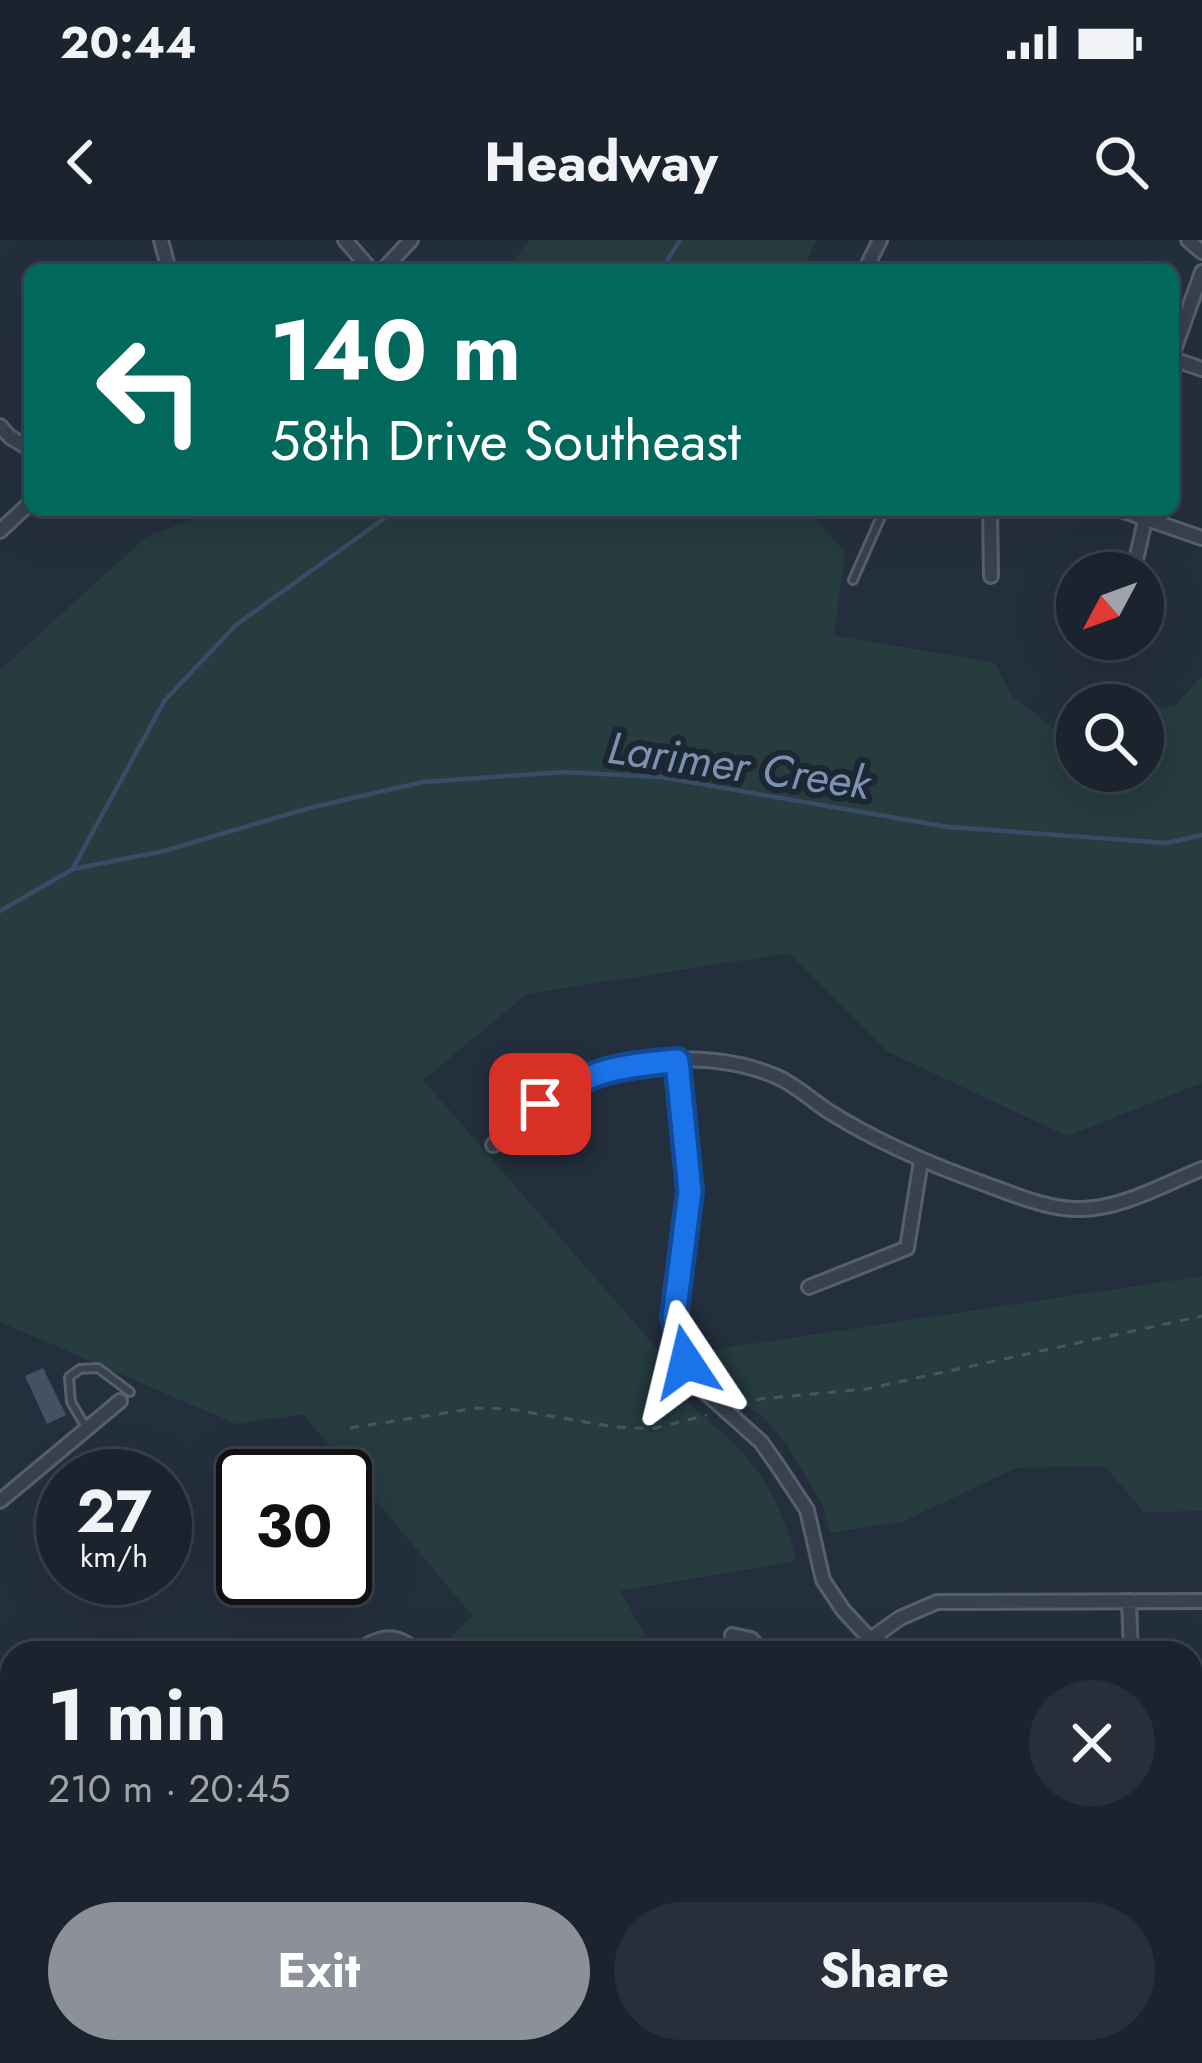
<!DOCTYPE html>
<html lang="en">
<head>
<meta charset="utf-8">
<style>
	body { margin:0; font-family:Jost,sans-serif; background:#282f3a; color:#f1f3f6; height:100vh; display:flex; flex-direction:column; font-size:45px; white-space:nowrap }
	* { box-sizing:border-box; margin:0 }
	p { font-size:39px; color:#a0a4aa }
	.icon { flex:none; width:66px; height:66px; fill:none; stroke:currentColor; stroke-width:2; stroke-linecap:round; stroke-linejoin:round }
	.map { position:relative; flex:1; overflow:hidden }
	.side { position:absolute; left:0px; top:1401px; width:1203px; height:423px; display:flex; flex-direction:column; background:#1b232e; border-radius:36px 36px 0 0; box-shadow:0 12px 48px #0002,0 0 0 3px #39404a }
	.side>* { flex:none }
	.hud { position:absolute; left:24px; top:24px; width:1155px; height:252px; border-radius:18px; box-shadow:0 12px 48px #0002,0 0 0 3px #39404a; background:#00695c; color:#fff; overflow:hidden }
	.needle { width:78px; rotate:229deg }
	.controls { position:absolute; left:1056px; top:312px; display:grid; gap:24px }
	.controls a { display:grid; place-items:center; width:108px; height:108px; border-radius:50%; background:#1b232e; box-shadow:0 12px 48px #0002,0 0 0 3px #39404a; font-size:60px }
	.speed { position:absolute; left:36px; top:1209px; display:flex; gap:24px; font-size:60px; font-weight:700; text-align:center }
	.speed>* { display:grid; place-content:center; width:156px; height:156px; border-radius:50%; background:#1b232e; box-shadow:0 12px 48px #0002,0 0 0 3px #39404a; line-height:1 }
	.speed small { font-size:30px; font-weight:400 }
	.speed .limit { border:6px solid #111; border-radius:18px; background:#fff; color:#111 }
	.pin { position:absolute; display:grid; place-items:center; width:102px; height:102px; color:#fff; margin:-51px; border-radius:24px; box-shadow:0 6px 18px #0006 }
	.me { position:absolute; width:132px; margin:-66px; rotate:350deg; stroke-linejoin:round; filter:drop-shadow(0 0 9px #0008) }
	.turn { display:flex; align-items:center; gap:42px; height:252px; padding:0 48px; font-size:54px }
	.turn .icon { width:156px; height:156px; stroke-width:2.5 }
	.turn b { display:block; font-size:84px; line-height:102px }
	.round { display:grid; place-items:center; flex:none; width:126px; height:126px; border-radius:63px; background:#282f3a }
	.head { display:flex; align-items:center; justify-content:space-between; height:204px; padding:0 48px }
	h1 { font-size:72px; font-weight:700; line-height:90px }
	.action { display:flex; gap:24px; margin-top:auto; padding:24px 48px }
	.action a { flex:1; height:138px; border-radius:72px; background:#8c9099; color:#fff; font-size:48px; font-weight:700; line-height:138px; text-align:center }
	.action a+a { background:#282f3a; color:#f1f3f6 }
	.status { display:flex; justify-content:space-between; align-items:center; height:84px; padding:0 60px; background:#1b232e; direction:ltr }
	.status svg { height:33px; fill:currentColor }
	header { display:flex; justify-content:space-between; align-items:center; height:156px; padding:0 48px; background:#1b232e; font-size:54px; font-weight:700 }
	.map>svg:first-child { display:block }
	.green { fill:#263c3f }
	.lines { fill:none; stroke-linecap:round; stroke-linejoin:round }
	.stream { stroke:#394c67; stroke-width:4.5 }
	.building { fill:#455162 }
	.service-casing { stroke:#565f6c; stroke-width:12 }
	.minor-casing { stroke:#565f6c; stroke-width:18 }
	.secondary-casing { stroke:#565f6c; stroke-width:24 }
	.path { stroke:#44595c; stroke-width:3; stroke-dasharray:9 9; stroke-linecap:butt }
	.service { stroke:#38414e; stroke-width:6 }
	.minor { stroke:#38414e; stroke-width:12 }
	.secondary { stroke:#465061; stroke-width:18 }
	.route-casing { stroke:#114b97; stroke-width:30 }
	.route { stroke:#1a73e8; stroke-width:21 }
	.labels { text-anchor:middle; stroke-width:12; stroke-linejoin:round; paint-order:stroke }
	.water-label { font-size:45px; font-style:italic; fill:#7c92b1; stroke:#1d2633 }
</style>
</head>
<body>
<div class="status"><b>20:44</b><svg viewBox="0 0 49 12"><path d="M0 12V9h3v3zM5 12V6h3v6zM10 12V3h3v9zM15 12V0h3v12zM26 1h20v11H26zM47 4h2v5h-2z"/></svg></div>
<header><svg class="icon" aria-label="back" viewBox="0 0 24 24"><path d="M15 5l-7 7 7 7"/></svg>Headway<svg class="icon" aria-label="search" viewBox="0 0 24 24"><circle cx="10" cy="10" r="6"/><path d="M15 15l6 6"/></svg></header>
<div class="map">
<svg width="1202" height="1823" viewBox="0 0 1202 1823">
	<rect width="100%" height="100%" fill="#242f3e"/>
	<!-- green -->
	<path class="green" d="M529 0H817L802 30H507Z
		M213 270H809L845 313 834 395 995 423 1012 456 1060 493 1077 489V531H1143V473L1176 465 1202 436V843L1067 896 888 812 789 713 527 754 423 840 665 1118C683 1170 708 1175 742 1212 770 1243 787 1281 796 1321L620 1351 655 1413H434L473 1376 303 1174 236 1184 0 1082V430L146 297Z
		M1202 1036V1271L1144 1272 1104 1226 1016 1228 902 1282 830 1293 822 1264 786 1203 763 1177 731 1155 698 1112Z"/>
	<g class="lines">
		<!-- stream -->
		<path class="stream" d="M661 30 680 0
			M73 628 165 460 236 385 396 270
			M0 671 73 629 164 611 309 568 423 542 563 532 660 537 948 587 1167 603 1202 595"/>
	</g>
	<!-- building -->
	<path class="building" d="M43 1128 66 1175 47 1184 25 1136Z
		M0 1468 12 1486V1544L0 1526Z"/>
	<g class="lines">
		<defs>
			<path id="service" d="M853 340 884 270
				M87 1189 71 1162 69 1137 80 1129 98 1128 130 1152
				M351 1413C376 1392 398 1387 422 1413
				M0 1604 12 1654
				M647 1812 654 1823"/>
			<path id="minor" d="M161 0 169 30
				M345 0 371 30
				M1188 0 1202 12
				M383 30 411 0
				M865 30 880 0
				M1173 113 1202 32
				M1173 119 1202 129
				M0 186 10 197 30 209
				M962 270H993
				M990 270 991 336
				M1121 270 1202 298
				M0 291 30 263
				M1133 333 1146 276
				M677 821 690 951 673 1077 686 1122 705 1152 761 1202 780 1229 807 1270 823 1340 843 1370 883 1413
				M493 905C517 883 542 856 571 842 628 814 718 812 775 836 795 844 811 860 828 871 877 902 931 925 985 944 1015 955 1049 970 1082 969 1123 968 1164 944 1202 929
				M809 1047 907 1008 921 921
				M0 1261 120 1161
				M1129 1361 1131 1413
				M732 1395 751 1399 764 1413
				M48 1413 49 1407
				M851 1413 900 1378 937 1362 1202 1361
				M409 1823 414 1812"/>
			<path id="secondary" d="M0 1675 12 1676
				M1095 1812 1122 1823"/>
		</defs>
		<!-- service casing -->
		<use href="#service" class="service-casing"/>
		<!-- minor casing -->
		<use href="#minor" class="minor-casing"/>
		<!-- secondary casing -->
		<use href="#secondary" class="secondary-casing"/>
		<!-- path -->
		<path class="path" d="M739 1166 760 1159 866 1149 1202 1076
			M350 1188 477 1168 509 1169 616 1187 652 1189 707 1175"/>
		<!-- service -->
		<use href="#service" class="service"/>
		<!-- minor -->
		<use href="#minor" class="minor"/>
		<!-- secondary -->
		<use href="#secondary" class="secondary"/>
	</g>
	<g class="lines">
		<defs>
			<path id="route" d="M540 864C587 831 621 825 677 821L690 951 674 1077 686 1122"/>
		</defs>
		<!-- route casing -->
		<use href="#route" class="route-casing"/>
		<!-- route -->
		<use href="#route" class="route"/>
	</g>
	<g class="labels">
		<!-- water labels -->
		<g class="water-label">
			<text transform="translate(739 525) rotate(8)" y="16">Larimer Creek</text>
		</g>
	</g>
</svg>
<div class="controls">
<a><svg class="needle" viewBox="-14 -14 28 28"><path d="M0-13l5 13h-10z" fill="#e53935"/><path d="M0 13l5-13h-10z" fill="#a0a4aa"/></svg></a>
<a><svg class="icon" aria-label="search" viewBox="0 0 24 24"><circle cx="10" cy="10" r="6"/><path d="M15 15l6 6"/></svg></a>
</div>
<div class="speed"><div>27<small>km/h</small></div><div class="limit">30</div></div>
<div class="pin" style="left:540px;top:864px;background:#d93025"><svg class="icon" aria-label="arrive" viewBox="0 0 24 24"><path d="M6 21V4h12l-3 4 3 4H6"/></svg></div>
<svg class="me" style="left:686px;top:1122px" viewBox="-20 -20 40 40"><path d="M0-17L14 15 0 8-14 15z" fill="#1a73e8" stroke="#fff" stroke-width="4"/></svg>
<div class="hud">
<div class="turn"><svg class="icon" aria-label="left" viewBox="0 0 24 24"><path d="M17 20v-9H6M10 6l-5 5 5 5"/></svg><div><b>140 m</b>58th Drive Southeast</div></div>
</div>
<section class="side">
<div class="head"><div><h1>1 min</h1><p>210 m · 20:45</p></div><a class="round"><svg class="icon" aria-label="close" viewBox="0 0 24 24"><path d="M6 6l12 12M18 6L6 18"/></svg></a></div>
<div class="action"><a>Exit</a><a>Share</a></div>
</section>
</div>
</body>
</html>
